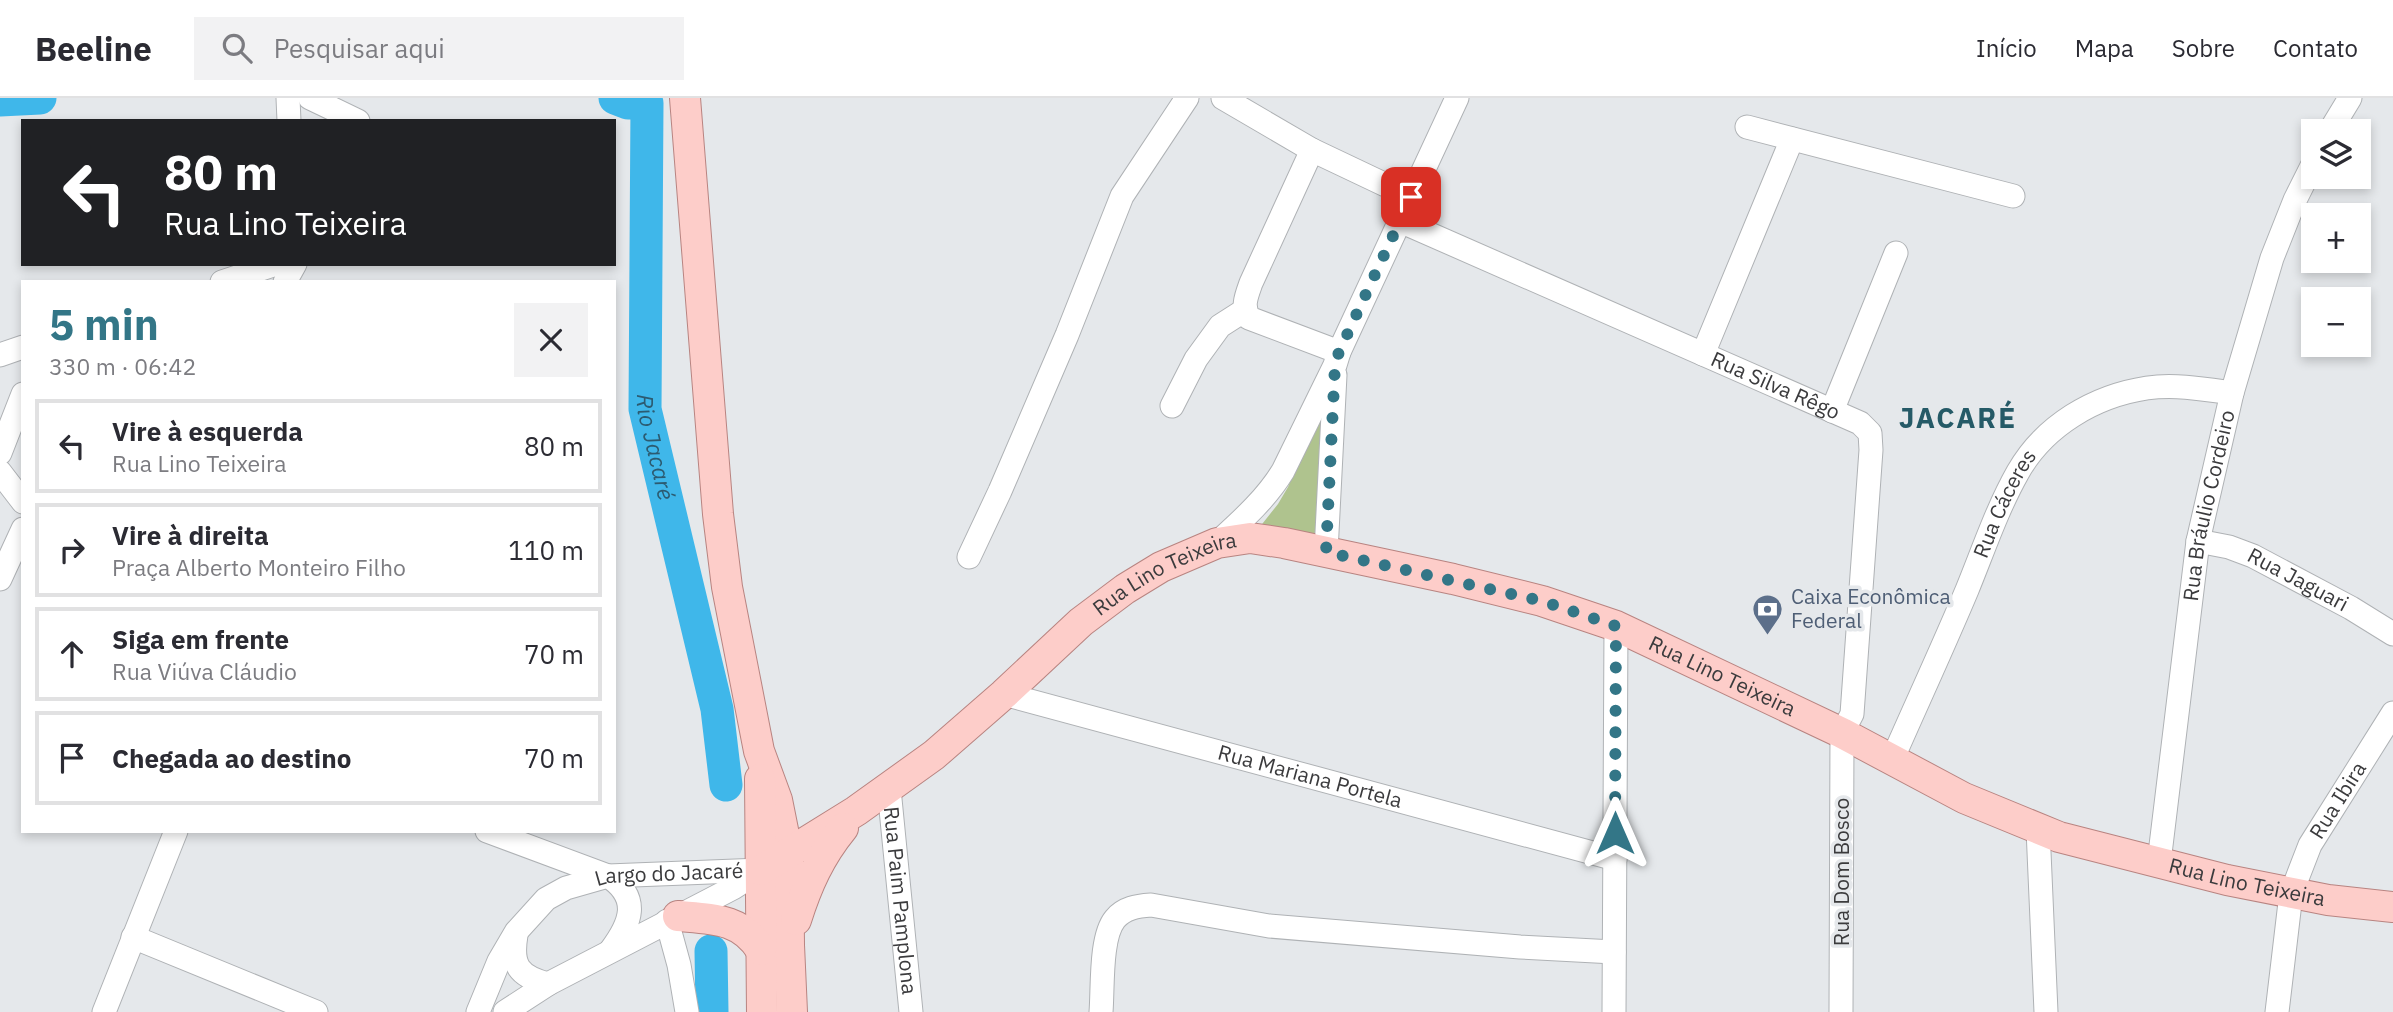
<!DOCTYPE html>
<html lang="pt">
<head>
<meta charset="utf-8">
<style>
	body { margin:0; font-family:"IBM Plex Sans",sans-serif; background:#f2f2f3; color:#2b2b33; height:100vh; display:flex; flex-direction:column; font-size:26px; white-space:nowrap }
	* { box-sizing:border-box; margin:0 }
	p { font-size:23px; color:#7c7c81 }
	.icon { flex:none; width:38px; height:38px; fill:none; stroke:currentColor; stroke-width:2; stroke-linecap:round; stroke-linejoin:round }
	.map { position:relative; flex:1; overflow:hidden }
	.sheet { position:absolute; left:21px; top:182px; width:595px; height:553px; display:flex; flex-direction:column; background:#fff; border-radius:0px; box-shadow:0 4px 10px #0003 }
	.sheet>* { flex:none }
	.banner { position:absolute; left:21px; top:21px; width:595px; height:147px; border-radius:0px; box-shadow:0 4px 10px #0003; background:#202124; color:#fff; overflow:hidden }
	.buttons { position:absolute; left:2301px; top:21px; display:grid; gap:14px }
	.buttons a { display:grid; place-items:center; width:70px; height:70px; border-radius:0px; background:#fff; box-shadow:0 4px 10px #0003; font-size:35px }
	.pin { position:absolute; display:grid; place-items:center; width:60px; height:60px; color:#fff; margin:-30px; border-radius:14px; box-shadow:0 4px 10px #0006 }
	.me { position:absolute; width:77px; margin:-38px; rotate:0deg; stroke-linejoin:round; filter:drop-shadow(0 0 5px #0008) }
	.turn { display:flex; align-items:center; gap:24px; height:147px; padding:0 28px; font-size:32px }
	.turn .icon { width:91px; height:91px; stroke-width:2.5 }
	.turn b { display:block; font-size:49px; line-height:60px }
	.round { display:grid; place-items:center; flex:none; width:74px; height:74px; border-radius:0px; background:#f2f2f3 }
	.summary { display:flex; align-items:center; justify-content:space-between; height:119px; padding:0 28px }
	h1 { font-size:42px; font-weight:700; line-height:52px; color:#337687 }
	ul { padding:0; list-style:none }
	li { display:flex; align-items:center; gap:21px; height:94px; margin:0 14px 10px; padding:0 14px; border:4px solid #e1e1e2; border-radius:0px }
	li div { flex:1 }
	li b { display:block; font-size:26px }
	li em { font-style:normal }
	header { display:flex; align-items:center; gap:42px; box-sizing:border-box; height:98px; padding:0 35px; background:#fff; border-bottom:2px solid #e1e1e2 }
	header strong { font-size:33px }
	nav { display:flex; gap:38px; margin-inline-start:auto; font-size:24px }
	.search { width:490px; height:63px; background:#f2f2f3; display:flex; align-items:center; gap:18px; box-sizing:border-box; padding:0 24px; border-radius:0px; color:#7c7c81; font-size:26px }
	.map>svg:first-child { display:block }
	.green { fill:#afc38e }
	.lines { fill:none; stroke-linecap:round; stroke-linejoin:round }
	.river { stroke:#3fb7ea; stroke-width:33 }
	.minor-casing { stroke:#afb2b5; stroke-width:25 }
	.major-casing { stroke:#b88481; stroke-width:32 }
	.minor { stroke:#fff; stroke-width:23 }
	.major { stroke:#fdcdc9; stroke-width:30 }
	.route { stroke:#337687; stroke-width:12; stroke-dasharray:0 21.6 }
	.labels { text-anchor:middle; stroke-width:7; stroke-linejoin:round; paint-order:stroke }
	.street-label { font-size:21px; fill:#3b3b3d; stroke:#e5e8eb }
	.service-label { font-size:21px; fill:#4e5e75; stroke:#e5e8eb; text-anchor:start }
	.water-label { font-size:23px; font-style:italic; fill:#2c5b71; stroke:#e5e8eb }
	.district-label { font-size:28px; font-weight:bold; letter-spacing:2px; fill:#255a67; stroke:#e5e8eb }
</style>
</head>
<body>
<header>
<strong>Beeline</strong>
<div class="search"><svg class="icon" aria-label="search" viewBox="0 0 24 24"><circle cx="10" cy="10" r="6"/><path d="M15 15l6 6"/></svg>Pesquisar aqui</div>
<nav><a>Início</a><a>Mapa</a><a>Sobre</a><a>Contato</a></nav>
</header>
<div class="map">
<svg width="2393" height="914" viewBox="0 0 2393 914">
	<rect width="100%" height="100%" fill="#e5e8eb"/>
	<!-- green -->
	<path class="green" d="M1326 312 1316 439 1259 430 1278 406 1288 389 1318 318Z"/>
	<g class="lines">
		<!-- river -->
		<g class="river">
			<path id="s1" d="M615 0 628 5H647L645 311 717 611 726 687"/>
			<path d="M0 2 40 0"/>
			<path d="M711 853 712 914"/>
		</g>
		<defs>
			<g id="minor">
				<path d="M288 0 289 23"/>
				<path d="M310 0 358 23"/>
				<path d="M1223 0 1312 52"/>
				<path d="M1747 29 2013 98"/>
				<path d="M2330 33 2350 0"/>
				<path id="s2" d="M1400 123 1860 325 1870 335 1871 352 1852 616 1842 635 1841 914"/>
				<path d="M222 184 276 166"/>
				<path d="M285 184 295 166"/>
				<path d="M1339 254 1249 220C1242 208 1246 199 1251 185L1312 52 1411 99"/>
				<path d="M1703 256 1792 41"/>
				<path d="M0 257 23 249"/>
				<path d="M1172 308 1196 261 1220 228 1245 212"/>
				<path d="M1832 313 1896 155"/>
				<path d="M0 355 23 296"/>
				<path d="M0 374 23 404"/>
				<path id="s3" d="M2198 443 2229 449 2253 458 2351 510 2393 536"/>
				<path d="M1217 445C1241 423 1266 401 1283 373L1335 267 1339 254 1457 0"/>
				<path d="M1326 454 1335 277"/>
				<path d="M969 459 1000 393 1067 237 1122 98 1187 0"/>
				<path d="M0 481 23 431"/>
				<path id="s4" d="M1004 596 1615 761"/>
				<path id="s5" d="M1892 662C1917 605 1943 549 1967 492 1983 453 1997 411 2018 374 2044 328 2094 298 2147 290 2175 286 2204 291 2232 295"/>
				<path id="s6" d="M889 691 911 914"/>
				<path d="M2038 731 2046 914"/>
				<path d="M487 733 608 778C641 800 631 825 611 852"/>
				<path id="s7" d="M2159 764 2198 443 2232 295 2272 160 2295 102 2314 64"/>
				<path d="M667 823 679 867 687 914"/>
				<path d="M516 837C511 867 518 878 548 886"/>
				<path d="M133 839 316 914"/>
				<path d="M104 914 176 733"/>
				<path id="s8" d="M478 914 499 863 516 834 546 801 566 790 608 778 761 772"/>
				<path d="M505 914 548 886 733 790 761 772"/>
				<path d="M1101 914C1103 890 1100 839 1115 821 1124 810 1137 808 1151 807L1269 828 1520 849 1614 854"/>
				<path d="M1614 914 1616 528"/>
				<path id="s9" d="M2277 914 2291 796 2310 747 2393 615"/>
			</g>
			<g id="major">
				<path d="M685 0 718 416 727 489 759 653 777 702 788 757 789 847 792 914"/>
				<path d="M760 681 762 914"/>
				<path id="s10" d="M761 772 856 713 934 657 1004 596 1081 524 1125 491 1161 469 1217 445 1250 440 1284 445 1453 481 1542 503 1616 528 1842 635 1964 700 2059 739 2227 782 2328 802 2393 809"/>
				<path d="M678 818C712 821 741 820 761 852"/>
				<path d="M796 822C807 787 820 758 843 730"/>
			</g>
		</defs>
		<!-- minor casing -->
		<use href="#minor" class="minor-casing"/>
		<!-- major casing -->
		<use href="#major" class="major-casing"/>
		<!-- minor -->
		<use href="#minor" class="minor"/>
		<!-- major -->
		<use href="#major" class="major"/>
	</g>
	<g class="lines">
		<!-- route -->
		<path class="route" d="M1411 99 1339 254 1335 267 1326 454 1542 503 1616 528 1615 735"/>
	</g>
	<!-- icons -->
	<defs>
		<symbol id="bank-pin" viewBox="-11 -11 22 30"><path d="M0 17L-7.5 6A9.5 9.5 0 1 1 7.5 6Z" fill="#5c6f8a" stroke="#e5e8eb"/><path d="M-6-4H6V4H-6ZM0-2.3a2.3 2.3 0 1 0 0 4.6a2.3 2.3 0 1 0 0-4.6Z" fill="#fff"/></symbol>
	</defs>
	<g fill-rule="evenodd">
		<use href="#bank-pin" x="1750" y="494" width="35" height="47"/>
	</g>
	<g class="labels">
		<!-- street labels -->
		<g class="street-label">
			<text dy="7" stroke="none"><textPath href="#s2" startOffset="410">Rua Silva Rêgo</textPath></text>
			<text dy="7" stroke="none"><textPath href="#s5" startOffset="280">Rua Cáceres</textPath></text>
			<text dy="7" stroke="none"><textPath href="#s7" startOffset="360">Rua Bráulio Cordeiro</textPath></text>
			<text dy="7" stroke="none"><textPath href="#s10" startOffset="504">Rua Lino Teixeira</textPath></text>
			<text dy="7" stroke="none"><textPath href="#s3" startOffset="108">Rua Jaguari</textPath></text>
			<text dy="7" stroke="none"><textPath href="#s10" startOffset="1092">Rua Lino Teixeira</textPath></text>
			<text dy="7" stroke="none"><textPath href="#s4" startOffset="317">Rua Mariana Portela</textPath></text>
			<text dy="7" stroke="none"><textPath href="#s9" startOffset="224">Rua Ibira</textPath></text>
			<text transform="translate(1842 774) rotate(-90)" y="7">Rua Dom Bosco</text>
			<text dy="7" stroke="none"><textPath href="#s8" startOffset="261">Largo do Jacaré</textPath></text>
			<text dy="7" stroke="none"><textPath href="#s10" startOffset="1659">Rua Lino Teixeira</textPath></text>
			<text dy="7" stroke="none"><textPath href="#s6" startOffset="112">Rua Paim Pamplona</textPath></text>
		</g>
		<!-- service labels -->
		<g class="service-label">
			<text x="1791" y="506">Caixa Econômica<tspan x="1791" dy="24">Federal</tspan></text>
		</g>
		<!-- water labels -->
		<g class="water-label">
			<text dy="8" stroke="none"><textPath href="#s1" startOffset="378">Rio Jacaré</textPath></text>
		</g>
		<!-- district labels -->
		<g class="district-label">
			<text x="1958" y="330">JACARÉ</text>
		</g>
	</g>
</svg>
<div class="buttons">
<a><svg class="icon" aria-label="layers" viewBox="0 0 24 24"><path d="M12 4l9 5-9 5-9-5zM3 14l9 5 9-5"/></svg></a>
<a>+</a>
<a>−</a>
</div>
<div class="pin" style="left:1411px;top:99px;background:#d93025"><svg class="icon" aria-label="arrive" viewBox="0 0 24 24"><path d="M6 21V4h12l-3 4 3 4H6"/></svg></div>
<svg class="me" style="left:1615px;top:735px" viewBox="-20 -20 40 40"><path d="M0-17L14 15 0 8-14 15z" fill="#337687" stroke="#fff" stroke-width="4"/></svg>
<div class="banner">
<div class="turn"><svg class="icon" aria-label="left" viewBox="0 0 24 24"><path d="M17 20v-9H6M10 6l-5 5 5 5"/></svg><div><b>80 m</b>Rua Lino Teixeira</div></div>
</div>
<section class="sheet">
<div class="summary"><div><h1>5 min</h1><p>330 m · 06:42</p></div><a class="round"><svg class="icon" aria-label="close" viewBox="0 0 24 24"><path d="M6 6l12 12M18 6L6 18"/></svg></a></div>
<ul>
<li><svg class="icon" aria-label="left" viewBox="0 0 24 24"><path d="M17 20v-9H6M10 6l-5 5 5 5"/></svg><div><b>Vire à esquerda</b><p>Rua Lino Teixeira</p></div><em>80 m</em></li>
<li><svg class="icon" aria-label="right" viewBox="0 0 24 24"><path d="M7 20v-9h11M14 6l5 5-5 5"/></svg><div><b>Vire à direita</b><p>Praça Alberto Monteiro Filho</p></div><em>110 m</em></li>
<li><svg class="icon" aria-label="ahead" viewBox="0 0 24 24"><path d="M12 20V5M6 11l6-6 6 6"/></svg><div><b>Siga em frente</b><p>Rua Viúva Cláudio</p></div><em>70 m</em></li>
<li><svg class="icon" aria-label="arrive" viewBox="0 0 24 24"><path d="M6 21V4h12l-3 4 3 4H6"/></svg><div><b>Chegada ao destino</b></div><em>70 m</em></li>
</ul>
</section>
</div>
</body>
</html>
